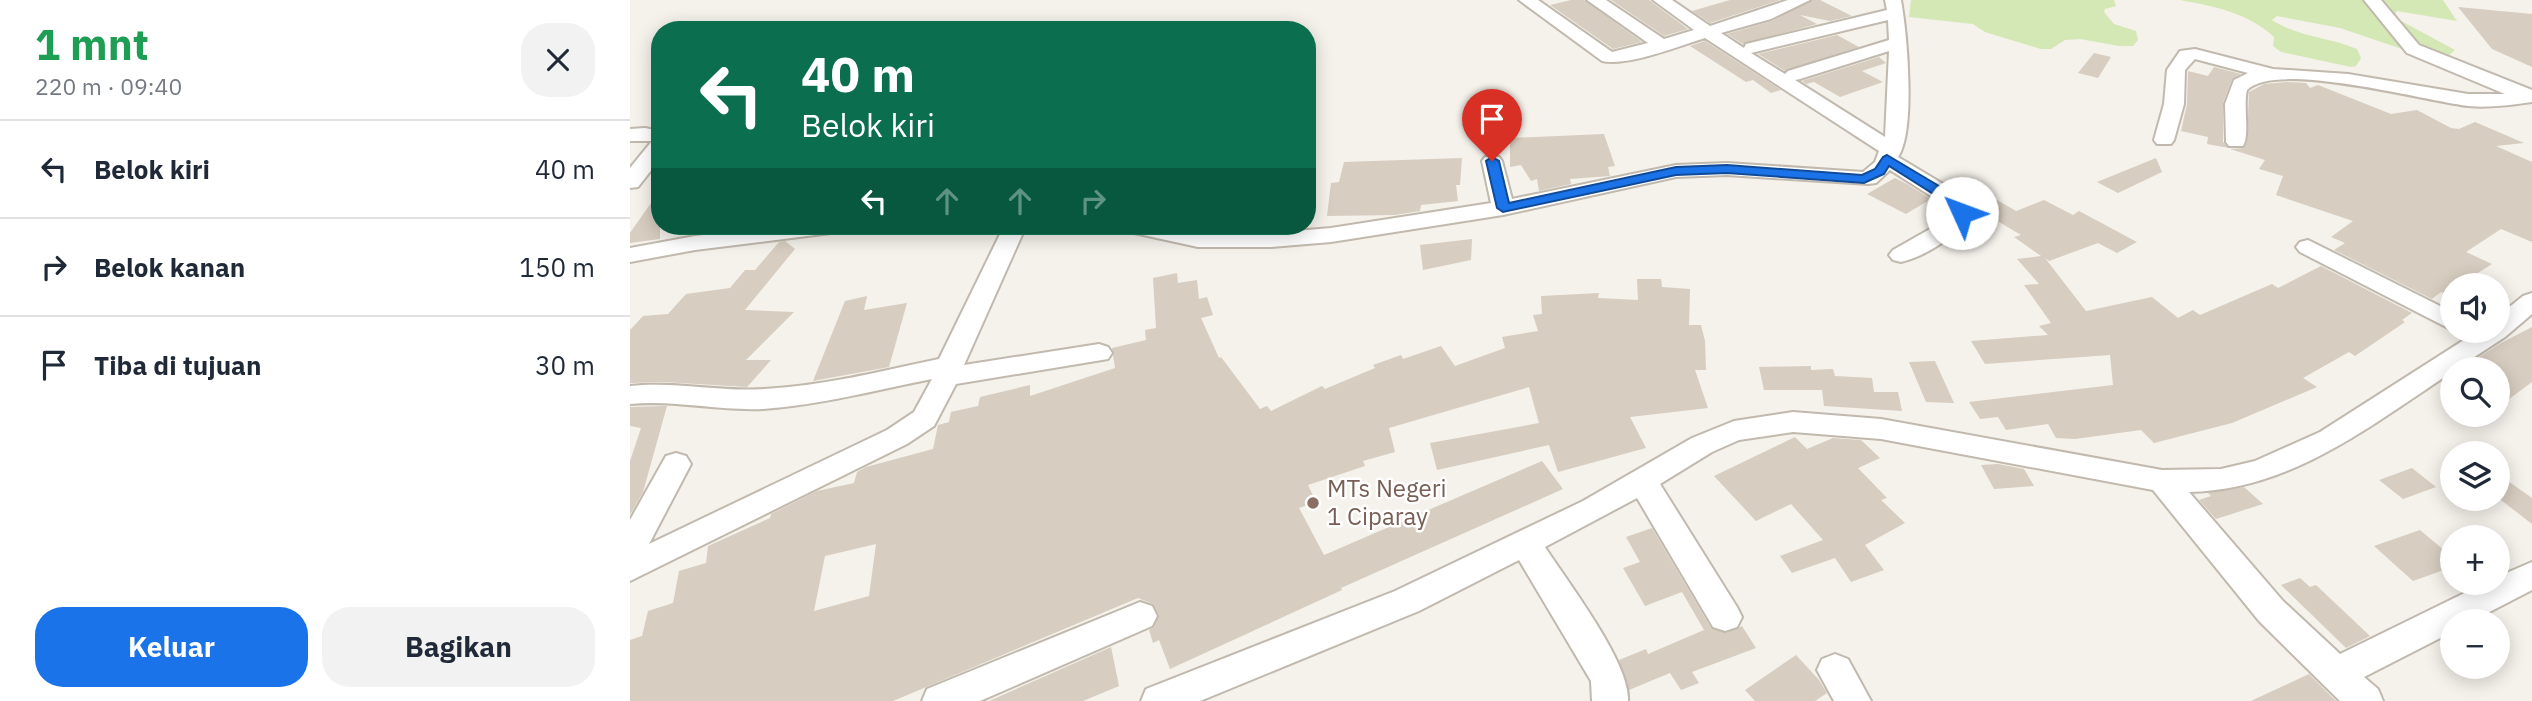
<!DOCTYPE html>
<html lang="id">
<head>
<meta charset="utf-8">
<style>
	body { margin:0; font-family:"IBM Plex Sans",sans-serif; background:#f2f2f3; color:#1f2937; height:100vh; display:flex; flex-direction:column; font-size:26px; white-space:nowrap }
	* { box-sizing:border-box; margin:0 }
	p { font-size:23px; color:#747a83 }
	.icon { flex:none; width:38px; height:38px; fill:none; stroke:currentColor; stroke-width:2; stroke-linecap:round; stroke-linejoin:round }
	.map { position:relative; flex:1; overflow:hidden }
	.side { display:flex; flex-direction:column; background:#fff; width:630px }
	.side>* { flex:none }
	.banner { position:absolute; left:21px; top:21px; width:665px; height:214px; border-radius:28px; box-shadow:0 4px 18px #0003; background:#0b6e4f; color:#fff; overflow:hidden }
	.fabs { position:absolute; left:1810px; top:273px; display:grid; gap:14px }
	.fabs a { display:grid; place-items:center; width:70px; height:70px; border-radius:50%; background:#fff; box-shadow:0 4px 18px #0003; font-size:35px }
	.pin { position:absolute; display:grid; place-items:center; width:60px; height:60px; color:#fff; margin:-72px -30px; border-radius:50% 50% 50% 0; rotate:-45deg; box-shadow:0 0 7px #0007 }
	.pin .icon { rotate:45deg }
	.me { position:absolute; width:77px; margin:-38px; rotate:313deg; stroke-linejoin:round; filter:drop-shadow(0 0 5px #0008) }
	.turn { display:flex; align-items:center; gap:24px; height:147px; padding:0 35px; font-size:32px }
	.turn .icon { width:91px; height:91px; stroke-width:2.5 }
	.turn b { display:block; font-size:49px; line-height:60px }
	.lanes { display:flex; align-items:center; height:66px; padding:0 35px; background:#0003; justify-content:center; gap:35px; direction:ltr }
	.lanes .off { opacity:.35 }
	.round { display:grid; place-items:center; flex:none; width:74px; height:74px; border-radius:28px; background:#f2f2f3 }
	.headline { display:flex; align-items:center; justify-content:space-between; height:119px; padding:0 35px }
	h1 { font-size:42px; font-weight:700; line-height:52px; color:#1e9e55 }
	.primary-button { display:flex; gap:14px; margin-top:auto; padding:14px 35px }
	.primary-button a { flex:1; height:80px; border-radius:28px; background:#1a73e8; color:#fff; font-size:28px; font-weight:700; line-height:80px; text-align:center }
	.primary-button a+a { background:#f2f2f3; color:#1f2937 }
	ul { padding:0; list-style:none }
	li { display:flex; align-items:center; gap:21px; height:98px; padding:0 35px; border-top:2px solid #e0e1e3 }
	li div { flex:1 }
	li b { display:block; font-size:26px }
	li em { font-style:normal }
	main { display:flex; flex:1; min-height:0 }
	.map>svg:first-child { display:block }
	.green { fill:#d4e8b5 }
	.building { fill:#d7cdc0; fill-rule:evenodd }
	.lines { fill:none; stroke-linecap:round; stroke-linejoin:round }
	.minor-casing { stroke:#c1b9ad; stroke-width:4 }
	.minor { fill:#fff; fill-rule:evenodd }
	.route { fill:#1a73e8; stroke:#114b97; stroke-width:2 }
	.education-dot { fill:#8d6e63; stroke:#fff; stroke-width:2.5 }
	.labels { text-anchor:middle; stroke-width:5; stroke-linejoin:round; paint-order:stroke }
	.education-label { font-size:24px; fill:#785e54; stroke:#fff; text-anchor:start }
</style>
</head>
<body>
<main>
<section class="side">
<div class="headline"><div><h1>1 mnt</h1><p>220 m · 09:40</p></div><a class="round"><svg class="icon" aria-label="close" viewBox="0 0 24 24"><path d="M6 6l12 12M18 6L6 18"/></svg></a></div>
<ul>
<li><svg class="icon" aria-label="left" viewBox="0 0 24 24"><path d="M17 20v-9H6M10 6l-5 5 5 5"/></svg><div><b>Belok kiri</b></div><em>40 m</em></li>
<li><svg class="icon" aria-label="right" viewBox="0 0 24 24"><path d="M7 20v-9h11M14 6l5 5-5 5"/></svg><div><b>Belok kanan</b></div><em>150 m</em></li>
<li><svg class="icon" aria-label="arrive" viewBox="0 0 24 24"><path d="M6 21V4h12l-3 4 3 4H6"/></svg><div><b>Tiba di tujuan</b></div><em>30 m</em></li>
</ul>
<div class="primary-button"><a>Keluar</a><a>Bagikan</a></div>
</section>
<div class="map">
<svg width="1902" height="701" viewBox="0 0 1902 701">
	<rect width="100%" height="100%" fill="#f5f1eb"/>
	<!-- green -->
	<path class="green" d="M1281 0H1484L1486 6 1475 9 1474 12 1484 24 1506 31 1508 40 1503 46H1489L1450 39 1435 40 1421 49H1411L1355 32 1343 24 1279 17Z
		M1550 0H1813L1827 21 1767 11 1764 17 1825 50 1819 55 1778 51 1710 28 1647 16 1642 20C1668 37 1699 37 1727 49L1731 58 1726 66 1721 67 1651 52 1643 46 1644 37C1619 13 1583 6 1550 0Z"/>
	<!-- building -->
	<path class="building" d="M941 0H954L1012 42 983 49 920 5Z
		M981 0H1019L1058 29 1034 36Z
		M1100 0H1150L1080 23 1062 11Z
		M1182 0H1190L1222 16 1200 21 1170 15 1187 24 1113 44 1097 34 1142 21Z
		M1828 7 1902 14V67L1862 49Z
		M1207 35 1229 47 1155 71 1128 54Z
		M1075 41 1151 90 1141 93 1123 80 1116 82 1060 46Z
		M1464 53 1481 57 1468 78 1448 73Z
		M1249 57 1256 63 1232 71 1253 82 1210 97 1184 82 1176 84 1172 81Z
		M1584 67 1611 74 1602 79 1593 103V142L1599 148 1577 144 1578 137 1551 131 1557 104 1558 71 1578 76Z
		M1657 82 1676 83 1680 88 1688 85 1761 114 1787 110 1821 128 1829 129 1845 122 1894 143 1866 146 1902 162V242L1871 229 1836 252 1862 264 1829 285H1822V298L1811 292 1802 299 1704 250 1715 243 1701 237 1723 221 1646 195 1653 176 1629 169 1635 160 1600 149 1614 148 1617 142 1619 92 1634 84Z
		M974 134 985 166 978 167 980 176 940 179 941 184 909 191 907 179 901 181 891 165 880 167V138Z
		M832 158 830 185H826L828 201 791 205 790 211 765 215 697 216 701 183 709 182 714 162Z
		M1526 158 1532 172 1488 193 1467 182Z
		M1265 178 1277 184 1301 199 1276 214 1237 194Z
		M30 190V239L0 243V233Z
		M1367 200 1386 211 1414 200 1443 215 1449 211 1507 242 1487 253 1468 243 1419 261 1415 258 1456 311 1522 297 1548 318 1563 310 1570 315 1642 284 1648 288 1691 266 1782 313 1772 320 1775 322 1725 356 1719 352 1673 378 1687 387 1602 423 1524 443 1511 430 1445 439 1426 438 1418 424 1376 430 1368 417 1350 419 1339 402 1483 385 1480 355 1355 364 1341 341 1418 335 1409 326 1421 323 1394 285 1409 284 1387 259 1411 256 1384 237 1391 235 1344 207Z
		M842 239 841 260 793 270 790 245Z
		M155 241 165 249 115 310 164 312 116 360H141L117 387 34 382 0 383V330L13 316 38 314 56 294 100 288 115 270H125L149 242Z
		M547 273 548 283 567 280 569 299 577 297 583 315 571 318 589 358 591 357 630 409 637 406 641 411 692 386 695 389 745 368 743 365 771 355 773 359 811 346 825 366 875 348 872 337 908 331 903 315 912 314 911 296 969 293 968 298 1008 300 1007 279H1031L1032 287 1060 289 1059 325H1071L1075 341 1076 370H1065L1078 408 1000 417 1016 448 928 472 919 445 807 470 800 443 909 423 899 387 759 428 765 452 733 461 735 466 678 485 686 502 669 508 694 555 912 461 933 489 711 588 712 590 540 669 529 640 523 643 519 630 524 627 529 615 523 604 508 598 263 701H0V640L12 636 18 611 43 603 49 571 76 563 78 546 140 518 141 514 187 491 224 483 227 472 236 467 303 449 308 425 319 422 321 412 348 406 350 397 400 385V396L485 368 482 348 516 340 515 330 526 328 523 278ZM246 544 239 596 184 611 195 556Z
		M237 296 234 310 277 303 259 367 183 381 215 301Z
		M1902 327V382L1867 408V369H1830L1871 343Z
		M1305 361 1324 403 1296 402 1279 362Z
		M1181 366V370L1203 369 1205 376 1242 378 1244 392H1268L1272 411 1194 406 1192 390H1134L1129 367Z
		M37 406 13 492 0 515V461L11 428 0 426V407Z
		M1165 437 1177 449 1203 438 1231 440 1250 458 1228 468 1257 498 1251 500 1275 523 1235 545 1254 570 1221 582 1205 558 1162 573 1150 556 1193 540 1161 504 1126 521 1084 476Z
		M1368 464 1394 469 1404 486 1364 489 1351 465Z
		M1782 468 1806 487 1773 499 1749 480Z
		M1878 481 1902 498V524L1867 497V485Z
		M1614 487 1633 504 1586 519 1569 500 1581 496 1578 493Z
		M1022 528 1081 628 1096 633 1112 626 1126 648 1062 672 1069 683 1051 690 1040 673 999 690 989 660 1016 649 1018 654 1074 630 1052 592 1015 606 993 568 1010 562 996 537Z
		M1790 530 1822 557V567L1783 581 1744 546Z
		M1670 578 1680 587 1686 585 1740 636 1716 648 1651 585Z
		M481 647 489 686 453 701H359Z
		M1166 655 1189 680 1197 693 1185 701H1125L1115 690Z
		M1679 674 1706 701H1621Z"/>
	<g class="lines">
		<defs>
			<path id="minor" d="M889 0H908L982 52 1018 43 957 0H976L1034 39 1064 30 1023 0H1042L1080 26 1158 0H1180L1141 19 1091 33 1114 48 1116 44 1257 10 1255 0H1271C1277 33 1286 131 1268 157L1328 193 1344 211C1330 234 1297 256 1271 262L1263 260 1259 255 1263 250 1307 225 1321 212 1312 203 1260 170 1246 183 1238 184 1097 175 1046 177 873 215 701 242 641 247H568L495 231 492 226H534L568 233H641L701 228 861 203 852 161 855 157H869L872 161 882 199 1046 165 1097 163 1233 172 1245 162 1249 151 1075 38C1049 46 997 67 972 61ZM1258 20 1259 40 1158 71 1155 74 1121 53ZM1259 51 1255 137 1165 80 1170 79Z
				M1734 0H1751L1789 45 1902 90V102C1881 105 1859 108 1838 106 1795 101 1645 60 1617 90 1613 106 1620 135 1613 146H1599L1596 142 1595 104 1604 80 1618 73 1565 59 1555 70 1554 104 1544 140 1541 144H1527L1524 140 1534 104 1537 70 1550 51 1565 49 1643 69 1718 74 1838 94H1875L1777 53Z
				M15 128 30 131V159L8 187 0 188V168L22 141H0V129Z
				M148 226H212L209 231 201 233 65 250 0 262V248L65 236Z
				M374 226H396L334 365 469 344 478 347 482 353 478 359 326 384 304 426 277 444 0 581V520L36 456 46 453 56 456 61 464 19 544 257 430 284 412 302 379C246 390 190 405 133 409 89 411 45 400 0 404V386C45 381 89 392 134 389 193 386 252 371 309 359Z
				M1678 240 1822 312V330L1670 252 1666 247 1670 242Z
				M1902 293V314L1875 337 1826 369H1822V372C1740 426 1661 490 1559 492L1653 601 1710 654 1855 583H1867V577L1902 562V590L1842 621H1822V632L1734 677 1748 689 1753 701H1710L1629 621 1523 490 1251 439 1163 432 1109 440 1082 452 1030 484 1107 607 1112 617 1107 627 1095 631 1083 627 1007 498 915 547C937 581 1001 664 998 701H962L961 681 889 560 789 611 570 701H511L516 689 765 591 953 501 1062 438 1104 421 1163 412 1251 419 1532 470 1591 469 1625 461 1690 432 1848 331H1867V317L1893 296Z
				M510 602 522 606 527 616 522 626 350 701H292L297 689Z
				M1205 654 1218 659 1241 701H1204L1187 670 1192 659Z"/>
		</defs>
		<!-- minor casing -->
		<use href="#minor" class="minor-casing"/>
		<!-- minor -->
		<use href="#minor" class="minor"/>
	</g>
	<!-- route -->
	<path class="route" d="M1257 155 1329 198 1339 213 1337 216H1327L1319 204 1259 166 1254 174 1234 183 1097 173 1046 175 873 212 867 208 856 161 862 157 869 161 879 203 1046 167 1097 165 1232 175 1245 169 1253 157Z"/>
	<!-- markers -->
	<circle class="education-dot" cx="683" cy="503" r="7"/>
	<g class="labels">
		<!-- education labels -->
		<g class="education-label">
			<text x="697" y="497">MTs Negeri<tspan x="697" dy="28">1 Ciparay</tspan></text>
		</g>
	</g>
</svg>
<div class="fabs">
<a><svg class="icon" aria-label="sound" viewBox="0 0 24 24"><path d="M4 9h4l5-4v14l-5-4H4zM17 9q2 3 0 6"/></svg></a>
<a><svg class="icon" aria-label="search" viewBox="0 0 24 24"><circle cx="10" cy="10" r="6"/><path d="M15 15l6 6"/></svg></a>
<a><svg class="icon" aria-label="layers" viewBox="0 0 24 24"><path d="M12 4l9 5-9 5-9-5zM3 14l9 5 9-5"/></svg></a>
<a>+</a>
<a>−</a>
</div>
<div class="pin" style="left:862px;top:161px;background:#d93025"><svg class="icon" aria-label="arrive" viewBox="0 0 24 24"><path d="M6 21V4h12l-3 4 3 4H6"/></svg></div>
<svg class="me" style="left:1332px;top:213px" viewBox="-20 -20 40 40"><circle r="19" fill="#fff"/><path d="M0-13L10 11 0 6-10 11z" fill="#1a73e8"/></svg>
<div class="banner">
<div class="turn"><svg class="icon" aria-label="left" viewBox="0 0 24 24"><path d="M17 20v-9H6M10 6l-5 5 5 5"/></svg><div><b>40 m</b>Belok kiri</div></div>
<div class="lanes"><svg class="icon" aria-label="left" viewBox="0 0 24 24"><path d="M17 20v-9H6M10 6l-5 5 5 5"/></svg><svg class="icon off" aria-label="ahead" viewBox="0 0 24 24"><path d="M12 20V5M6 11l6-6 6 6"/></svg><svg class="icon off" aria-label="ahead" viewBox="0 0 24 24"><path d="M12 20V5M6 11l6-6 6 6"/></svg><svg class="icon off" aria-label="right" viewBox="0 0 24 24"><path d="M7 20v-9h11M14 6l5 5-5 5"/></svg></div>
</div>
</div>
</main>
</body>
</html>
